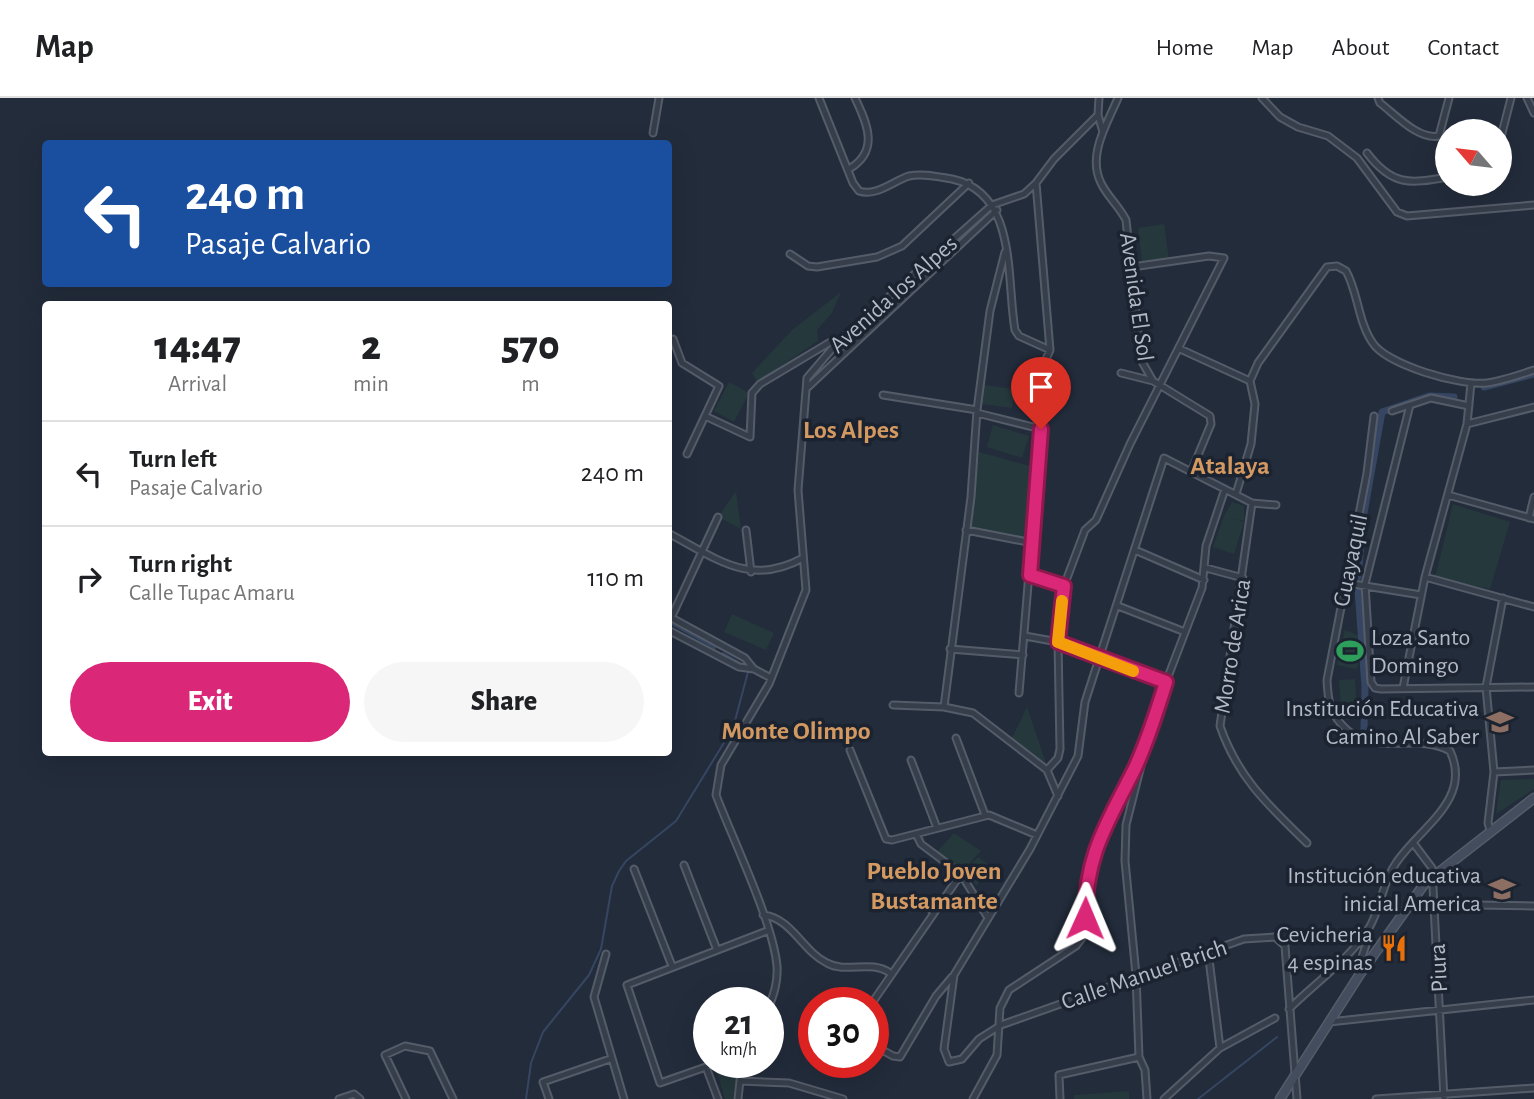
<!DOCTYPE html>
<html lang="en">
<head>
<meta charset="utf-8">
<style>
	body { margin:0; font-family:"Alegreya Sans",sans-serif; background:#f6f6f6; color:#202124; height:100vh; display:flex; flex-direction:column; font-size:26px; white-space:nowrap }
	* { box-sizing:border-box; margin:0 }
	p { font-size:23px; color:#757577 }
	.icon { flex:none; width:38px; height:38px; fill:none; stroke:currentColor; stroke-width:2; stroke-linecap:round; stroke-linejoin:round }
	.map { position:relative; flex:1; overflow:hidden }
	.panel { position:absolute; left:42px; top:203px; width:630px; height:455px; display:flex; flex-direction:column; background:#fff; border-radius:7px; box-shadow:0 7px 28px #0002 }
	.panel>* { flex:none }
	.banner { position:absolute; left:42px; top:42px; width:630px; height:147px; border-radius:7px; box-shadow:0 7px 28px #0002; background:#1a4fa0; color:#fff; overflow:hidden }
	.needle { width:46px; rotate:298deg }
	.buttons { position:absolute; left:1435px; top:21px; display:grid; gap:14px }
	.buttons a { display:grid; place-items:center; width:77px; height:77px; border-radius:50%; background:#fff; box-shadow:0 7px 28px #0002; font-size:35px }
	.speed { position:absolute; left:693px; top:889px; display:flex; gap:14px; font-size:35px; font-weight:700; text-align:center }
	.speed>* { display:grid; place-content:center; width:91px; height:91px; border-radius:50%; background:#fff; box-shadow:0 7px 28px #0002; line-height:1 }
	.speed small { font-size:18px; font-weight:400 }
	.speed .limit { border:10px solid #d22; background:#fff; color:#111 }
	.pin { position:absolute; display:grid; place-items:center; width:60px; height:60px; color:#fff; margin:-72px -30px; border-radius:50% 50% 50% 0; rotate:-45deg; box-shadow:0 0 7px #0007 }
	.pin .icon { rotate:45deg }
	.me { position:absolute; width:77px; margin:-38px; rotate:1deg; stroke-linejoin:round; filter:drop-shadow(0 0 5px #0008) }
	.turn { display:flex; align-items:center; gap:24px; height:147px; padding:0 28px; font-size:32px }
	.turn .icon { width:91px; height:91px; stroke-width:2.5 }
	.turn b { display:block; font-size:49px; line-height:60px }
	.eta { display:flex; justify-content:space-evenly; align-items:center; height:119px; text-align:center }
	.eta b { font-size:42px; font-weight:800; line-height:49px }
	.primary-button { display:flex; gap:14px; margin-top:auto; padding:14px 28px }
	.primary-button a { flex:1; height:80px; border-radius:42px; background:#db2777; color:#fff; font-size:28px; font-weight:800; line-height:80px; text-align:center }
	.primary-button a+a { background:#f6f6f6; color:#202124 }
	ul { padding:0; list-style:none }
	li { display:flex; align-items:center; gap:21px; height:105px; padding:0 28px; border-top:2px solid #e0e0e0 }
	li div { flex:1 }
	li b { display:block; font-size:26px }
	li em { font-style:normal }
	header { display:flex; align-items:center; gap:42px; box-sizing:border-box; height:98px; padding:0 35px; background:#fff; border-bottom:2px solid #e0e0e0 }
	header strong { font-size:33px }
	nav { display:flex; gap:38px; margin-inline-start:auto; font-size:24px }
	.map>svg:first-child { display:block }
	.green { fill:#25383c }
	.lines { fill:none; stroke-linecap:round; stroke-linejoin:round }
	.stream { stroke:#364662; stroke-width:2 }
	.canal { stroke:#364662; stroke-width:7 }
	.street-casing { stroke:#555c69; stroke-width:9 }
	.secondary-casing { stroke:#555c69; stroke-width:11 }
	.street { stroke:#363e4b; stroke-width:5 }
	.secondary { stroke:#444d5e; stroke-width:8 }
	.route-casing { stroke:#8e194d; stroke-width:18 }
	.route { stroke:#db2777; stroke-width:12 }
	.slow { stroke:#f59e0b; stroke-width:12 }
	.labels { text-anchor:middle; stroke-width:7; stroke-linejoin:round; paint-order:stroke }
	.street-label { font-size:24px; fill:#b2b9c7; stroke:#1c2330 }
	.poi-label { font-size:24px; fill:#b2b9c7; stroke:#1c2330; text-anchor:end }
	.neighbourhood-label { font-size:26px; font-weight:bold; fill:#d39961; stroke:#1c2330 }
</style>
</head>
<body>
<header>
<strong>Map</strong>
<nav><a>Home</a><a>Map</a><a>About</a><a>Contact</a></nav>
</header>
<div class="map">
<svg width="1534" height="1001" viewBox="0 0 1534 1001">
	<rect width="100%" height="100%" fill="#232c3b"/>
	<!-- green -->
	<path class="green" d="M1164 126 1169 161 1142 164 1138 130Z
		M841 194 832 215 817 232 818 243 757 284 752 275 792 232Z
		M729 284 749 295 734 324 714 313Z
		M984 287 1015 291 1012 310 981 306Z
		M993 327 1029 338 1022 360 987 349Z
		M979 354 1033 369 1027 441 971 431Z
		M736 393 741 431 718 419Z
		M1232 404 1244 408V423L1232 420 1244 424 1234 456 1213 449 1224 418Z
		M1453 406 1510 424 1490 491 1435 480Z
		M732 516 774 535 766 552 724 534Z
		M1345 532 1363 539 1357 571 1337 567Z
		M1355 581 1358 621 1342 622 1339 582Z
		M1027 609 1046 665 1012 640Z
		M1534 681V691L1496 716 1501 682Z
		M954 735 981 753 963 772 937 754Z
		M978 759 989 767 977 788 965 773Z
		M739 964 733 1001H725L716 970Z
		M1129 993V1001H1074V997Z"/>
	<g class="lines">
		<!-- stream -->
		<path class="stream" d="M668 524 715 550
			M723 555 742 566
			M526 1001 531 965 543 934 589 877 601 851 612 788 619 773 626 763 676 723 733 630 748 574
			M1198 1001 1277 939"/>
		<!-- canal -->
		<path class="canal" d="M1484 289 1534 276
			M1358 479 1364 415 1382 314 1429 298 1454 299
			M1358 491 1365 589 1364 632 1377 645"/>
		<defs>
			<path id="street" d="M819 0 853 85 859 93C876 99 893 83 909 78 923 75 939 79 952 81 1018 95 1006 180 1015 232L1019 238 1050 252
				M1099 0 1098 17 1103 34
				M1118 0C1107 26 1087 57 1101 85 1107 98 1119 108 1126 122L1141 262 1153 283
				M1262 0 1280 19 1298 29 1328 38 1357 60 1397 114 1407 118 1534 107
				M1378 0 1380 5C1396 17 1418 42 1439 38L1449 0
				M1527 0 1534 15
				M653 35 659 0
				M1500 43 1511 0
				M1367 55C1392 88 1410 86 1447 79
				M849 71C880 53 867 25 855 0
				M790 156 808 168 817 169 877 159 902 148 969 85
				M673 241 682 265 719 288 687 356
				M1180 251 1250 283
				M1121 275 1153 283 1210 318 1211 326 1191 374
				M807 290 997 112
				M883 297 977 312
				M1410 307 1365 486 1371 584 1375 590 1381 591 1534 589
				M1392 313 1431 300 1469 308
				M977 315 1041 331
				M705 318 750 339 752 295 760 286 832 243 837 245
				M1467 326 1534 309
				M1236 396 1251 346 1255 306 1250 283 1258 265 1327 169 1337 168 1346 173C1358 194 1358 223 1372 244 1386 267 1460 288 1487 285 1502 283 1519 277 1534 272
				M1448 397 1534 421
				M1252 405 1220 628C1238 680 1268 707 1307 745
				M1276 407 1252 405 1164 360 1085 604 1078 658 1030 751 954 877 944 951 949 964 962 961 979 941 1001 927 1244 841 1275 839 1285 848 1297 1001
				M1529 420 1534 399
				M746 432 751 474
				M966 432 1033 445
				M668 435C717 461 750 489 803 460
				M1135 452 1204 482
				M1206 470 1243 480
				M1030 477 1064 488
				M1425 479 1534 509
				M1347 485 1421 497
				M1118 508 1185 534
				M668 518 745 560 754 571 771 580
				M671 520 718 419
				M668 532 739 569 754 571
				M1025 538 1058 544 1166 584
				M950 551 1023 557
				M1403 590 1425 479 1467 326 1471 285
				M1019 595 1041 331 1036 314 1017 297 1016 286 1025 274 1044 266 1050 252 1036 85 1054 61 1098 17
				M893 607 944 609 973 615 1047 672
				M944 609 971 399 977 312 990 213 1005 154
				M956 640 985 717
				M850 652 886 741 892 742 989 717 1037 737
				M1145 652 1126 727 1125 763 1136 877 1139 959 1145 972 1147 1001
				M911 662 937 730
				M1047 672 1058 660 1060 651 1058 544 1064 488 1085 432 1096 422 1130 346 1224 160 1209 158 1132 169
				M1047 672 1058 698
				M1494 674 1534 672
				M1490 732 1488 725 1494 674 1486 589 1503 500
				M916 736 921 746 961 776 988 820
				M1414 746 1432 770 1444 1001
				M684 767 717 852
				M634 771 672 868
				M913 798 934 814
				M1410 806 1534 808
				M763 817C792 820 802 853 827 865 847 876 871 861 890 875
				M1208 853 1220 950
				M606 856 594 899 624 1001
				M1360 876 1358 871 1366 847 1363 837
				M872 905 961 776
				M768 911C774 896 778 884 777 868 773 824 733 742 716 697L721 667 769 586 806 492 798 392 807 280 837 245 992 107 1024 96 1036 85
				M1289 911C1315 885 1350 861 1369 830 1381 810 1382 785 1396 765 1419 730 1473 702 1450 653 1417 634 1375 659 1346 631 1330 616 1328 604 1327 582L1367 375 1374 318
				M1329 924 1534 902
				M807 930 814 931
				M873 947 893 958 900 959 936 898 952 879
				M720 964 660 985 627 887 767 833
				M706 969 718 1001
				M740 983 789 985 843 1001
				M339 1001 354 996 360 1001
				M406 1001 385 957 405 948 430 953 453 1001
				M549 1001 543 984 610 961
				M738 1001 742 964
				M973 1001 997 957 1000 910 1009 892 1076 848 1085 836V787L1095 748 1153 627 1166 584 1202 490 1206 448 1225 391
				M1060 1001 1059 977 1139 959
				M1164 1001 1220 950 1275 920
				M1376 1001 1534 990"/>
			<path id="secondary" d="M1280 1001 1360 876 1425 785 1534 700"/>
		</defs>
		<!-- street casing -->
		<use href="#street" class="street-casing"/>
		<!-- secondary casing -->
		<use href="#secondary" class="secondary-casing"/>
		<!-- street -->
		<use href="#street" class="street"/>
		<!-- secondary -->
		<use href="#secondary" class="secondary"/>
	</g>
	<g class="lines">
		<defs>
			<path id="route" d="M1041 331 1030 477 1064 488 1058 544 1166 584C1157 613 1148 642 1135 670 1107 726 1086 755 1085 820"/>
		</defs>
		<!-- route casing -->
		<use href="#route" class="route-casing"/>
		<!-- route -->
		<use href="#route" class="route"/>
		<!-- slow -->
		<path class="slow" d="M1062 503 1058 544 1133 573"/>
	</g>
	<!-- icons -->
	<defs>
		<symbol id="stadium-bare" viewBox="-9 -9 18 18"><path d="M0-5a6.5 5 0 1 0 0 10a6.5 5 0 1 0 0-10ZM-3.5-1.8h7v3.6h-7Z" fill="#2e9e5b" stroke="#1c2330" stroke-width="2.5" paint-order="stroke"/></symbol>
		<symbol id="school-bare" viewBox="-9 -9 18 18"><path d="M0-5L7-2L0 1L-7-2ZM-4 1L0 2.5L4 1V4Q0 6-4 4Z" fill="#8d6e63" stroke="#1c2330" stroke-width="2.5" paint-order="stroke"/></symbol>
		<symbol id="restaurant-bare" viewBox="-9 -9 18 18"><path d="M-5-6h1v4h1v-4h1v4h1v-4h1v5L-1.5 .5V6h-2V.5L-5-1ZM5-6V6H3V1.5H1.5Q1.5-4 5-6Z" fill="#e8710a" stroke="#1c2330" stroke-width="2.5" paint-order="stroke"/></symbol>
	</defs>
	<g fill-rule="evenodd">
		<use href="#stadium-bare" x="1331" y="534" width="38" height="38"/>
		<use href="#school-bare" x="1481" y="605" width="38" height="38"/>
		<use href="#school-bare" x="1483" y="772" width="38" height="38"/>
		<use href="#restaurant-bare" x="1375" y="831" width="38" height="38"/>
	</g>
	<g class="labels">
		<!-- street labels -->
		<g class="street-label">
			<text transform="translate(893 196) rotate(-42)" y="8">Avenida los Alpes</text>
			<text transform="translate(1137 199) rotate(82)" y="8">Avenida El Sol</text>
			<text transform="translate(1350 462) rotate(-78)" y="8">Guayaquil</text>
			<text transform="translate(1232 548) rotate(-81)" y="8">Morro de Arica</text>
			<text transform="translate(1438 870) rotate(-93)" y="8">Piura</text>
			<text transform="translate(1144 876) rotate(-19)" y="8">Calle Manuel Brich</text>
		</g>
		<!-- poi labels -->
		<g class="poi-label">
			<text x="1371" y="547" text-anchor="start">Loza Santo<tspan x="1371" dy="28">Domingo</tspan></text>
			<text x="1479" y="618">Institución Educativa<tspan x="1479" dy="28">Camino Al Saber</tspan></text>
			<text x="1481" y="785">Institución educativa<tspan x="1481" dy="28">inicial America</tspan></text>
			<text x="1373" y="844">Cevicheria<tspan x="1373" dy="28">4 espinas</tspan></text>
		</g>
		<!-- neighbourhood labels -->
		<g class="neighbourhood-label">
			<text x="851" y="340">Los Alpes</text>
			<text x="1230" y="376">Atalaya</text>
			<text x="796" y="641">Monte Olimpo</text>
			<text x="934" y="781">Pueblo Joven<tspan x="934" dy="30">Bustamante</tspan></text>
		</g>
	</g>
</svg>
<div class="buttons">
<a><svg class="needle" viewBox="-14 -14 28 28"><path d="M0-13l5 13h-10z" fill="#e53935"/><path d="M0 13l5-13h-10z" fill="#757577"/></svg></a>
</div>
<div class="speed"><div>21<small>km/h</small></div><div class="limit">30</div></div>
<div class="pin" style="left:1041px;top:331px;background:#d93025"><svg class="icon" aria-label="arrive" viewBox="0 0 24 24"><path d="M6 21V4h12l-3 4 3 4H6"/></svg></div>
<svg class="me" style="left:1085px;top:820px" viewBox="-20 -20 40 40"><path d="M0-17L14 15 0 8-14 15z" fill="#db2777" stroke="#fff" stroke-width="4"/></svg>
<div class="banner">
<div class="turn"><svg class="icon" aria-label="left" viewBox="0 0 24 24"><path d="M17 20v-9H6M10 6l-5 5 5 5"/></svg><div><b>240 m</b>Pasaje Calvario</div></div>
</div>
<section class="panel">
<div class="eta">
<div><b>14:47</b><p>Arrival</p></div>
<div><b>2</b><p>min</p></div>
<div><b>570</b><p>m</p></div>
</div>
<ul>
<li><svg class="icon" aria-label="left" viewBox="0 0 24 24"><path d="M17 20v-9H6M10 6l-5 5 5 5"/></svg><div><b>Turn left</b><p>Pasaje Calvario</p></div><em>240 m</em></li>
<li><svg class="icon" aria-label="right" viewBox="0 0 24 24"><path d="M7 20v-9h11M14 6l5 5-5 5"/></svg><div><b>Turn right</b><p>Calle Tupac Amaru</p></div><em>110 m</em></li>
</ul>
<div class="primary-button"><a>Exit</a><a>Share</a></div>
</section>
</div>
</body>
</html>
